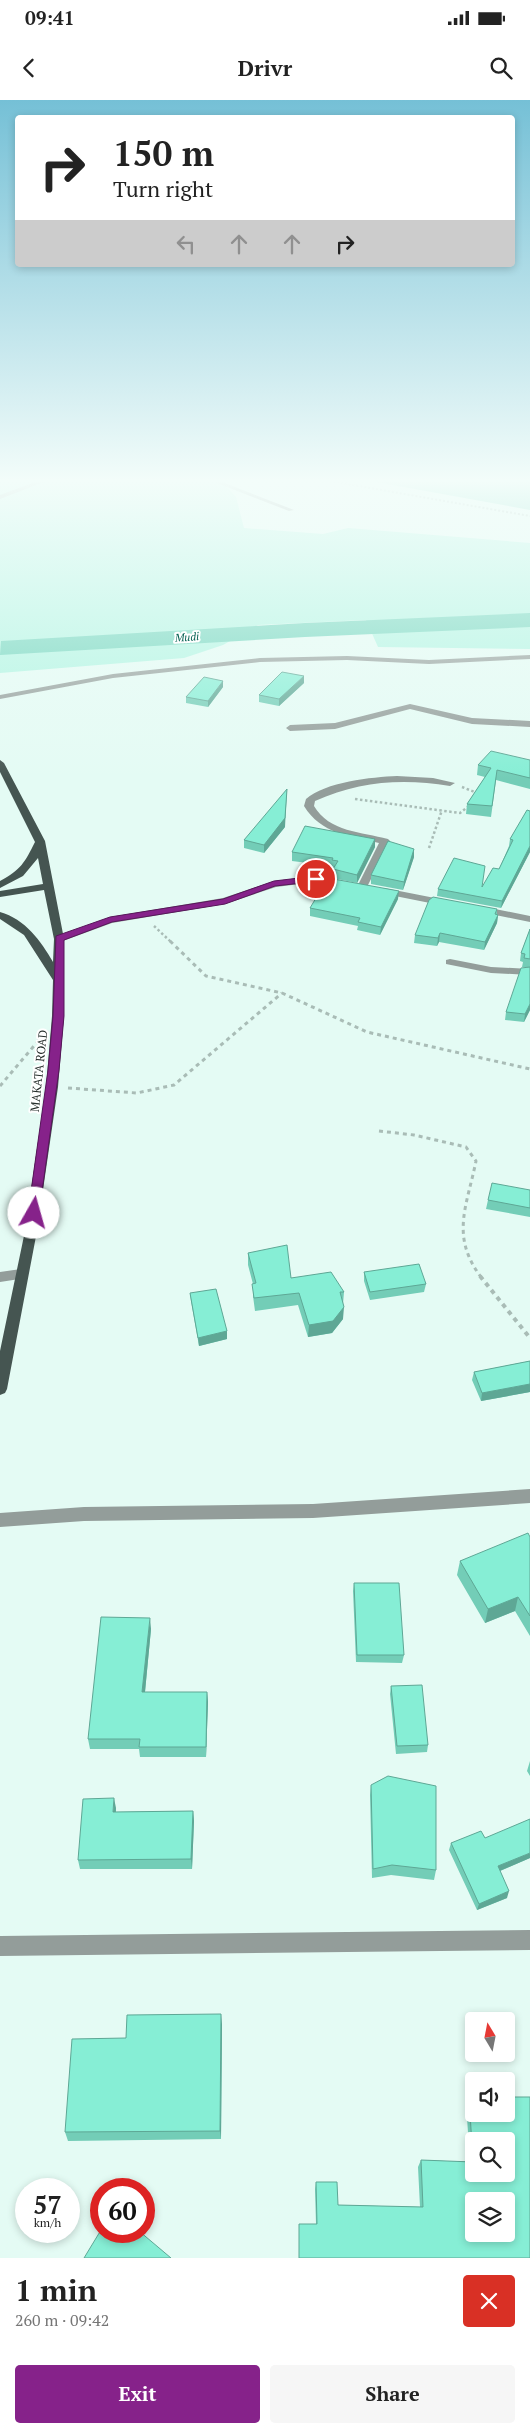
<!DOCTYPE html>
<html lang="en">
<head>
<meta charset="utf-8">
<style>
	body { margin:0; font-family:"PT Serif",serif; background:#f6f6f6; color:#222; height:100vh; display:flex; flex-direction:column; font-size:19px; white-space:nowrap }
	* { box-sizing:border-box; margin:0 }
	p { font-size:16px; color:#767676 }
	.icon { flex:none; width:28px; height:28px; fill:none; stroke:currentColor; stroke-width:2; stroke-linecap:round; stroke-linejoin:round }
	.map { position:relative; height:2158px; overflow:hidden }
	.details { display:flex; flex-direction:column; background:#fff; flex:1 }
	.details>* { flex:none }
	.guide { position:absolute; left:15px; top:15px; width:500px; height:152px; border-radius:5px; box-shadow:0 2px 8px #0003; background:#fff; color:#222; overflow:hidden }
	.needle { width:32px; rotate:350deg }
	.buttons { position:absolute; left:465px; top:1912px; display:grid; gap:10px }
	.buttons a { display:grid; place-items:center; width:50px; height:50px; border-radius:5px; background:#fff; box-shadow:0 2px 8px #0003; font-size:25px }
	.speed { position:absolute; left:15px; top:2078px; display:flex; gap:10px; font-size:25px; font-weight:700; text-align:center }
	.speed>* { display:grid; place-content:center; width:65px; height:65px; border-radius:50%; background:#fff; box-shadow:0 2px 8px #0003; line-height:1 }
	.speed small { font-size:12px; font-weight:400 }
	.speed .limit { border:8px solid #d22; background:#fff; color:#111 }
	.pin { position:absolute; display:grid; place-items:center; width:42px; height:42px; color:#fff; margin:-21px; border:2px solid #fff; border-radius:50%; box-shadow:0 1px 5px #0007 }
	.me { position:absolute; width:55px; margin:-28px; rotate:7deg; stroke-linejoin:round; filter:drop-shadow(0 0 4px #0008) }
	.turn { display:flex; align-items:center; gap:18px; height:105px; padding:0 15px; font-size:22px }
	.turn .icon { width:65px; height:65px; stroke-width:2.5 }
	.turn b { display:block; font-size:35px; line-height:42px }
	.lanes { display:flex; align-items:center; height:48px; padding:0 15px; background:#0003; justify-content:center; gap:25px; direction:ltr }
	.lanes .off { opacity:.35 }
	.round { display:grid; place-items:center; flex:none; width:52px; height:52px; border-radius:5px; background:#f6f6f6 }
	.headline { display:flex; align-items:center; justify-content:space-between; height:85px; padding:0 15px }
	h1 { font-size:30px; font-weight:700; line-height:38px }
	.primary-button { display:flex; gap:10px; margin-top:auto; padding:10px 15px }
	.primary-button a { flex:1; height:58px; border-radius:5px; background:#86228a; color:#fff; font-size:20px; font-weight:700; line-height:58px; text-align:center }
	.primary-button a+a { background:#f6f6f6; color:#222 }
	.status { display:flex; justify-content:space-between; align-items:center; height:35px; padding:0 25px; background:#fff; direction:ltr }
	.status svg { height:14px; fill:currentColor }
	header { display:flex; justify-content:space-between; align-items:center; height:65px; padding:0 15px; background:#fff; font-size:22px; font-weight:700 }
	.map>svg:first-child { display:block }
	.green { fill:#aef4e1 }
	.water { fill:#6ad3ba }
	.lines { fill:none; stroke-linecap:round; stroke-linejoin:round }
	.river { fill:#6ad3ba; fill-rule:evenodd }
	.path-far3 { stroke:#a9bcb6; stroke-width:2; stroke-dasharray:2 2; stroke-linecap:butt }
	.path-far2 { stroke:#a9bcb6; stroke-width:2.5; stroke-dasharray:2.5 2.5; stroke-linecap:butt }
	.path-far1 { stroke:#a9bcb6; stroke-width:3; stroke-dasharray:4 4; stroke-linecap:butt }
	.path { stroke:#a9bcb6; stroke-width:4; stroke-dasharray:4.5 4.5; stroke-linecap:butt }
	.minor { fill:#939d9a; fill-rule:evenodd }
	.major { fill:#455551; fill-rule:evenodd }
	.wall { fill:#73cdb7 }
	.shaded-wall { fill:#5ea795 }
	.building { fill:#86eed5; stroke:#5ea795; fill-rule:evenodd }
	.route { fill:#86228a; stroke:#57165a }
	.labels { text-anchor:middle; stroke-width:4; stroke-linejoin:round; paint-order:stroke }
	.far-water-label { font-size:11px; font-style:italic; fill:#025f50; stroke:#fff }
	.street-label { font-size:12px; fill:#252e2b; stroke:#fff }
</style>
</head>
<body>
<div class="status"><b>09:41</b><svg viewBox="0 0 49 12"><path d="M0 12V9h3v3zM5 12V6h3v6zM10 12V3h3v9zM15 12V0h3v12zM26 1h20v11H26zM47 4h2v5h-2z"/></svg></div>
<header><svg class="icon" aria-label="back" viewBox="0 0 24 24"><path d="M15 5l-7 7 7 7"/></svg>Drivr<svg class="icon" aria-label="search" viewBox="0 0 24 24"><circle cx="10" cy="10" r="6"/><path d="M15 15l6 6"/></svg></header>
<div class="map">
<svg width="530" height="2158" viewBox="0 0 530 2158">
	<rect width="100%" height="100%" fill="#e4fbf4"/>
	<!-- green -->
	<path class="green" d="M0 378H219L236 397 244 428 323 434 348 428 530 443V549L378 547 366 520 258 525 223 545 184 558 0 573Z"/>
	<!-- water -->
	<path class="water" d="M354 378H530V410Z"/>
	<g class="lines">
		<!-- river -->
		<path class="river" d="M530 513V527L305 537 0 555 1 541 305 523Z"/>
		<!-- path-far3 -->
		<path class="path-far3" d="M313 378 530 416"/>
		<!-- path-far2 -->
		<path class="path-far2" d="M462 687 477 693
			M355 699 460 713 470 705
			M429 748 442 710
			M154 826 171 842"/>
		<!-- path-far1 -->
		<path class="path-far1" d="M170 841 206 876 282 893 367 932 530 969
			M0 986 39 940
			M68 988 137 993 174 985 282 893
			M379 1031 414 1035 466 1047 476 1061C467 1106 450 1136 481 1177"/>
		<!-- path -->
		<path class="path" d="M480 1176 530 1238"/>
		<!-- minor -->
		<path class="minor" d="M46 378H54L0 399V395Z
			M204 378H212L294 410 289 411Z
			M530 555V559L429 564 347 560 260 562 113 578 0 599V595L113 574 260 558 347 556 429 560Z
			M410 604 472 618 530 621V627L472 624 410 609 335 629 290 631 286 628 290 625 335 623Z
			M397 676 433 678 455 683 450 686C403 678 359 681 315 701L314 706C329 732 362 732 388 739L390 741 367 787 362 790 358 789 357 787 379 743C350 736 321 734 304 706L306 699C325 682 372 677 397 676Z
			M316 776 344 783 345 785 340 788 316 782 276 787 225 804 112 823 63 841 59 842 54 839 110 817 223 798 274 781Z
			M384 788 445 800 450 803 445 806 380 793V789Z
			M480 806 530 816V822L476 811 475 809Z
			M450 859 491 867 530 869V875L491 873 446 864V860Z
			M21 1169 26 1170 28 1174 26 1178 0 1182V1172Z
			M530 1389V1403L313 1418 84 1421 0 1427V1413L84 1407 313 1404Z
			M530 1830V1850L0 1856V1836Z"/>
		<!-- major -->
		<path class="major" d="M0 660 4 663 45 741 64 839V916L58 987 37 1131 7 1289 5 1293 0 1295V1251L25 1131 46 987 52 916 53 880 24 835 0 819V812C25 819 41 841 53 862L54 839 44 790 0 797V791L43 784 38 758 23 776 0 788V781C21 770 25 762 35 742L0 672Z"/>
	</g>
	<!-- wall -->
	<path class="wall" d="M304 583 279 606 259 602V595Z
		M223 587 208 607 186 603V597Z
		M530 660V689L496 680 491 717 466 714 467 704 485 677 477 675 478 665Z
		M530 711V752L501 808 437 796 438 789 482 787 499 769 509 746 510 739Z
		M285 727 264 753 244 748V740Z
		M375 747 357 783 332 778 333 768H332V766L292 761V752Z
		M414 749V757L403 790 371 784V775Z
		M398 799 380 835 357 830 358 826 310 816V808Z
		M497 809V814L498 815 497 823 484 850 439 842 437 846 414 843 415 835Z
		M530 829V910L524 922 505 920 506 912 527 867H522L523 862 520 861 521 853Z
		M530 1090V1117L486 1109 488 1100Z
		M248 1153 291 1178 344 1192 343 1204V1219L332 1233 308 1237 298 1205 255 1211 253 1196V1184L248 1165Z
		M364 1172 426 1184 424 1192 370 1200 364 1181Z
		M190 1193 227 1231V1239L199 1246 191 1201Z
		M530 1261V1292L481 1301 472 1280 474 1272Z
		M530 1437V1536L515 1511 485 1523 457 1475 460 1461Z
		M354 1483 404 1555 402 1563 356 1562 353 1491Z
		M151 1529 145 1592H207L208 1602 206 1657H140L139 1649H90L88 1639Z
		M391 1586 428 1645 427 1652 396 1654 390 1594Z
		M530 1661V1676L527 1671Z
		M371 1685 436 1770 434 1780 391 1775 372 1778 370 1695Z
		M116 1708V1712L193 1711 194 1721 192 1769H80L78 1760Z
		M485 1738 530 1758 500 1771 507 1798 477 1810 449 1750 451 1743Z
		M222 1924 221 2039 68 2041 65 2032 126 1938Z
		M469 1996 530 2158H299V2124H316L315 2089 316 2082 338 2105 420 2107 418 2067 421 2060 470 2062 466 2003Z"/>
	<!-- shaded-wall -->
	<path class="shaded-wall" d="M304 576V583L279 606V599Z
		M223 581V587L208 607V601Z
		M287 689 285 727 264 753V745Z
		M375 739V747L357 783V775Z
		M530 746V752L501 808 502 801Z
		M414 749V757L403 790 404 782Z
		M399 791 398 799 380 835 381 827Z
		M498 815 497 823 484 850 485 842Z
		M440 833 439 842 437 846 438 838Z
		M530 904V910L524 922 525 914Z
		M344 1207 343 1219 332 1233 308 1237 309 1225Z
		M227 1231V1239L199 1246 198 1238Z
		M530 1284V1292L481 1301 482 1293Z
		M518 1497 515 1511 485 1523 488 1509Z
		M150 1518 151 1529 144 1602 142 1592Z
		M207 1592 208 1602 206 1657V1647Z
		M114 1698 116 1708 115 1722 113 1712Z
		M193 1711 194 1721 192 1769 191 1759Z
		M530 1753V1758L495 1773 498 1766Z
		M509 1791 507 1798 477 1810 479 1804Z
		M221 1914 222 1924 221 2039 220 2031Z"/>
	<!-- building -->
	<path class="building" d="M282 572 304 576 279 599 259 595Z
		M204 577 223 581 208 601 186 597Z
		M491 651 530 660V678L497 670 492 706 467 704 491 668 478 665Z
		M287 689 285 718 264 745 244 740Z
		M527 710 530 711V746L502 801 438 789 454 758 485 766 482 787 493 768 499 769 513 740 510 739Z
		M305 726 375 739 357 775 333 769 338 761 332 760 333 758 292 752Z
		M388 741 414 749 404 782 371 775Z
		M328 778 399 791 381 827 358 822 360 818 310 808Z
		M433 797 497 809 495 814 498 815 485 842 440 833 438 838 415 835 429 800Z
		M530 829V859L524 858 525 854 521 853Z
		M530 867V904L525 914 506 912 521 868Z
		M492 1083 530 1090V1108L488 1100Z
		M287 1145 291 1178 331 1172 344 1192H340L344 1207 333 1221 309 1225 299 1193 254 1198 252 1184 256 1183 248 1153Z
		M419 1164 426 1184 370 1192 364 1172Z
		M216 1189 227 1231 198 1238 190 1193Z
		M530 1261V1284L482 1293 474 1272Z
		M528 1433 530 1437V1516L518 1497 488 1509 460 1461Z
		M354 1483H399L404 1555H357Z
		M101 1517 150 1518 142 1592H207L206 1647H139L140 1639H88Z
		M422 1585 428 1645 397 1646 391 1586Z
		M388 1676 436 1686V1770L392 1765 373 1769 371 1685Z
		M114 1698 113 1712 193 1711 191 1759 78 1760 83 1699Z
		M530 1719V1753L498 1766 509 1791 479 1804 451 1743 481 1731 485 1738Z
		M221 1914 220 2031 65 2032 72 1939 126 1938 127 1915Z
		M469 1996H474V2014H506V1997H530V2158H299V2124H317L316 2082H337L338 2105 423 2107 421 2060 473 2062ZM474 2041H506V2074H474ZM474 2101H506V2134H474Z
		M101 2130V2131H139L171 2158H84Z"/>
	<!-- sky -->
	<linearGradient id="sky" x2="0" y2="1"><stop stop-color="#75c0d6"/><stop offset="0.56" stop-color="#f3fdfa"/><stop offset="1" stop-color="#f3fdfa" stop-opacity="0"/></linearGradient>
	<rect width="530" height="680" fill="url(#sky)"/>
	<!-- route -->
	<path class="route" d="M316 776 320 777V781L275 786 225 804 112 822 64 840V916L59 970 39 1113 34 1117 30 1116 28 1113 48 970 53 916 56 836 110 817 223 799 274 781Z"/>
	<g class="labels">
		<!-- far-water labels -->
		<g class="far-water-label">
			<text transform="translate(187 537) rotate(-4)" y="4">Mudi</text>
		</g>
		<!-- street labels -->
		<g class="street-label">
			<text transform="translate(39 971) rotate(-84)" y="4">MAKATA ROAD</text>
		</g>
	</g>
</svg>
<div class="buttons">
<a><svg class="needle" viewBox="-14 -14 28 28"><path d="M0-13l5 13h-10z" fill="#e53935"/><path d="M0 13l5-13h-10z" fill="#767676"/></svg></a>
<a><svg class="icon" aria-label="sound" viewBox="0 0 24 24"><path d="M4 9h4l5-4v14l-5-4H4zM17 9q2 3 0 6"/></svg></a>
<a><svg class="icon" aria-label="search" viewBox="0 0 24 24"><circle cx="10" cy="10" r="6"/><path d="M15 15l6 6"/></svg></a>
<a><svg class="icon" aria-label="layers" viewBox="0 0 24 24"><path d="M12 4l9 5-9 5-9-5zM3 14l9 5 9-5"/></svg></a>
</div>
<div class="speed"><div>57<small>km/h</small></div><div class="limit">60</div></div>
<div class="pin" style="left:316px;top:779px;background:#d93025"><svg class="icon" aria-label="arrive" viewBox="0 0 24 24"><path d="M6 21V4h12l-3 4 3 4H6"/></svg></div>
<svg class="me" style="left:34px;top:1113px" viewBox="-20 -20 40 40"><circle r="19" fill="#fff"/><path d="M0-13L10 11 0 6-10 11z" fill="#86228a"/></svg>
<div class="guide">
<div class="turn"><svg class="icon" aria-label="right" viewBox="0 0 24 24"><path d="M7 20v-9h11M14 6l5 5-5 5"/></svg><div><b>150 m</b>Turn right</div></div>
<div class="lanes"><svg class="icon off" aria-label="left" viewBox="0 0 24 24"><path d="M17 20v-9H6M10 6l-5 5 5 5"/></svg><svg class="icon off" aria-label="ahead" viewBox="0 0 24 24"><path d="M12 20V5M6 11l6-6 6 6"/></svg><svg class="icon off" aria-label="ahead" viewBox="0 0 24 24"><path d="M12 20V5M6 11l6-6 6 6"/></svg><svg class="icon" aria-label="right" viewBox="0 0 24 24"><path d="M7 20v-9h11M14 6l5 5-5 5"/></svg></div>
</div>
</div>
<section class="details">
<div class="headline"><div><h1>1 min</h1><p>260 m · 09:42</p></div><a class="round" style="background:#d93025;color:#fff"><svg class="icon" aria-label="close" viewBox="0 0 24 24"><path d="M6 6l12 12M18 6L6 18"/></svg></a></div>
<div class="primary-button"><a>Exit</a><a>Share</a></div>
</section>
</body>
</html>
